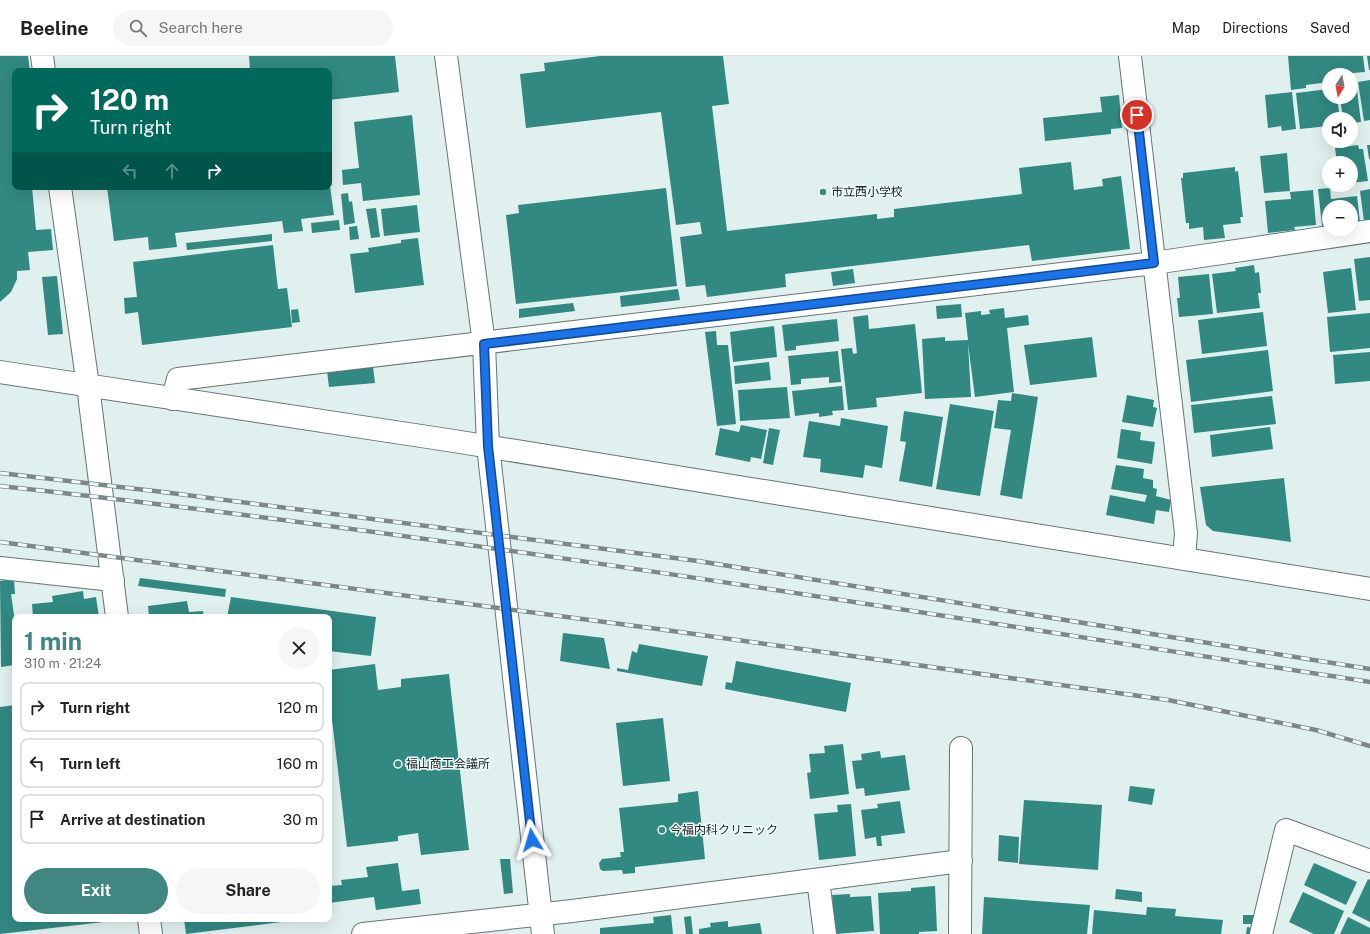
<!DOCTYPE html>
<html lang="en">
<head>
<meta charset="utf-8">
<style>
	body { margin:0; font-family:"Public Sans","Noto Sans JP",sans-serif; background:#f6f6f6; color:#222; height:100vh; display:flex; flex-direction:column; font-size:15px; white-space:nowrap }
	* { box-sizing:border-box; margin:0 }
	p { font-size:13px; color:#767676 }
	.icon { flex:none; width:22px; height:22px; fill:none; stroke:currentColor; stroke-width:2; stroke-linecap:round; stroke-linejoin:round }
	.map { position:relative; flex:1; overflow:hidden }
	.details { position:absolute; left:12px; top:558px; width:320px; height:308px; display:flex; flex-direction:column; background:#fff; border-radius:8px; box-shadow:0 4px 16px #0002 }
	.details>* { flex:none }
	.top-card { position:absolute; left:12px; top:12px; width:320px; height:122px; border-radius:8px; box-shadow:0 4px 16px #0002; background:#00695c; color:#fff; overflow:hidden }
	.needle { width:26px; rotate:191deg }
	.controls { position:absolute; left:1322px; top:12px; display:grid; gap:8px }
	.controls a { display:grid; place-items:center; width:36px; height:36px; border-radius:50%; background:#fff; box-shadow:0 4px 16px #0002; font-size:20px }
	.pin { position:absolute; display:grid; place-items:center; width:34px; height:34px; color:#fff; margin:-17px; border:2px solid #fff; border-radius:50%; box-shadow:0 1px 4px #0007 }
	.me { position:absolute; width:44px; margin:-22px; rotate:353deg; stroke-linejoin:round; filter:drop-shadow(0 0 3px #0008) }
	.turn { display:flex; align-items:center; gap:14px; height:84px; padding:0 12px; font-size:18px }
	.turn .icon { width:52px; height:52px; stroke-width:2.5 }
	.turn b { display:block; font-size:28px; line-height:34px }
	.lanes { display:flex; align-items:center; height:38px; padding:0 12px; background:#0003; justify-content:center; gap:20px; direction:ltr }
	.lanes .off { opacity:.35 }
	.round { display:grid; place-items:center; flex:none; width:42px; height:42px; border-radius:21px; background:#f6f6f6 }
	.headline { display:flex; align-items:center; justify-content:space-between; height:68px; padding:0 12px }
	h1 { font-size:24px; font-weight:700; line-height:30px; color:#408781 }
	.cta { display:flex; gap:8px; margin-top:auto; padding:8px 12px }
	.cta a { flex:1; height:46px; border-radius:24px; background:#408781; color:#fff; font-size:16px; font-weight:700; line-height:46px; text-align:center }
	.cta a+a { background:#f6f6f6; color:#222 }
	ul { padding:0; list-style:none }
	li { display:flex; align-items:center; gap:12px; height:50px; margin:0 8px 6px; padding:0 4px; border:2px solid #e0e0e0; border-radius:8px }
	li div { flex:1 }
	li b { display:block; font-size:15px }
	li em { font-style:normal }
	header { display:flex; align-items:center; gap:24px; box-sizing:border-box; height:56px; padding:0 20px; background:#fff; border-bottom:1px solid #e0e0e0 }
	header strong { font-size:19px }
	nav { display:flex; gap:22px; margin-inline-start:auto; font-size:14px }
	.search { width:280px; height:36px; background:#f6f6f6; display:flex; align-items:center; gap:10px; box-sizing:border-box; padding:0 14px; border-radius:22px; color:#767676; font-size:15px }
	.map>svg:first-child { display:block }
	.building { fill:#318982 }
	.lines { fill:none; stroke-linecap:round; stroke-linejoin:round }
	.minor-casing { stroke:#677574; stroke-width:24 }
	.minor { stroke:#fff; stroke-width:22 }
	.rail-casing { stroke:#7c8786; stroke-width:4.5 }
	.rail { stroke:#edfdfb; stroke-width:3; stroke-dasharray:9; stroke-linecap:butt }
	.route-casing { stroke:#114b97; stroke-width:10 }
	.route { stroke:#1a73e8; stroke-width:7 }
	.poi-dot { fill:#408781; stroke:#edfdfb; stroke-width:1.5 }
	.labels { text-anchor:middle; stroke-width:3; stroke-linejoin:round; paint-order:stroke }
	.poi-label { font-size:12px; fill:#1d2323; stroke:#edfdfb; text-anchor:start }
</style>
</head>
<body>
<header>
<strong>Beeline</strong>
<div class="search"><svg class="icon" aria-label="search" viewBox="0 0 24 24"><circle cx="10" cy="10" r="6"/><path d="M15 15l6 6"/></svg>Search here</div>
<nav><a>Map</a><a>Directions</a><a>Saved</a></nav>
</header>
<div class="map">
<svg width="1370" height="878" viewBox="0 0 1370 878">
	<rect width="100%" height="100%" fill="#e0f0ee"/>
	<!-- building -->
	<path class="building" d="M0 0H28L30 15H15V131H32L36 174 51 173 53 194 28 196 30 214 17 215V223L11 236 0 246Z
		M249 0H395L399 36 329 44V15H250Z
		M600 0H723L729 48 712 50 727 175 877 158V163L894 161V153L1022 138 1019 112 1071 106 1074 134 1103 130 1102 123 1121 120 1130 193 1032 205 1029 189 785 218 786 231 707 241 705 229 686 231 680 181 702 178 700 166 676 169 661 56 526 72 520 18 545 15 544 7Z
		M1288 0H1363L1365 16 1329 19V26L1306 29V32L1291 34Z
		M1367 0H1370V14H1369Z
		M1370 24V64L1364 65 1358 26Z
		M1356 26 1361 66 1351 67V63H1343L1340 41H1351V27Z
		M1329 33V41H1337L1340 63H1329V70L1300 73 1296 37Z
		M1292 36 1296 73 1282 75 1281 70 1268 72 1265 39Z
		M1119 39 1122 72 1111 73V78L1045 85 1043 62 1102 56 1100 41Z
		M412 59 420 139 363 145 361 127 343 129 342 114 359 112 354 66Z
		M1358 89 1359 93H1363L1368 125 1351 127V107H1337L1335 92Z
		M1367 89H1370V103H1369Z
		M1287 97 1290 135 1264 137 1260 100Z
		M1235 111V116L1238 115 1243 161H1240L1241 167 1223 169 1225 182 1204 184 1203 171 1189 173V167H1186L1181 122H1183V117Z
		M329 123 334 159 301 163 303 175 284 177 282 165 175 177 177 191 149 194 148 181 114 185 107 131H329Z
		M666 132 677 230 516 248 506 159 519 157 518 149Z
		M1330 132 1331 143 1357 140 1360 166 1351 167V151H1329V169L1322 170 1318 133Z
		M1370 133V164L1364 165 1360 135Z
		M1313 134 1316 169 1294 171 1295 174 1268 177 1265 145 1291 143 1290 136Z
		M348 137 349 146 352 145 355 167 344 169 341 138Z
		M417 149 420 176 384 180 381 153Z
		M376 152 380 181 371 182 366 153Z
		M339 164 340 174 312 177 311 167Z
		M357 170 359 183 350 184 349 171Z
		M272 178V185L187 194 186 187Z
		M418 182 424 229 355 237 350 198 369 196 368 192 401 187V184Z
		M273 189 278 233 287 232 292 271 142 289 138 256 125 258 124 242 137 241 133 206Z
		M1370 201V244L1359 245 1354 203Z
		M1254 209 1255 217 1259 216 1261 237H1258L1260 252 1217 257 1212 218 1236 215 1235 212Z
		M1351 212 1356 254 1328 257 1323 216Z
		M853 213 855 227 833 230 831 216Z
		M1209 218 1213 258 1179 261 1177 242H1180L1178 221Z
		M57 220 63 278 48 279 42 221Z
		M678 233 680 244 621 251 620 240Z
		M573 247 575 255 519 262V253Z
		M961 248 962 261 937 263 936 250Z
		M1004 252 1005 262 1028 259 1029 269 1007 272 1014 336 975 341 968 288 971 341 925 343 922 283 945 281V285L968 284 965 257 981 255V259L990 258 989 254Z
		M298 253 300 266 292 267 291 254Z
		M1263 256 1267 290 1202 298 1198 264Z
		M1370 257V292L1330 296 1327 261Z
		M868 259 869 273 915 268 922 337 876 342 877 351 848 354 841 293 852 292 853 298 857 297 853 261Z
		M837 263 839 285 796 290V294L785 295 782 269Z
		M774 270 777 301 733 306 730 276Z
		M716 275 717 289H728L736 368 717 370 705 276Z
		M1092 281 1097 321 1030 329 1024 289Z
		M1268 294 1273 335 1191 346 1186 304Z
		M838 295 841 326 829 327V321L801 323V328L791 329 788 300Z
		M1370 296V325L1335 328 1333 299Z
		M769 306 771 324 735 328 734 310Z
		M373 310 375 327 329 331 327 315Z
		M842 330 844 354 832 355 833 359 819 361V357L795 360 792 335Z
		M787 331 790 362 740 365 738 334Z
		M1012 337 1038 341 1022 443 1000 439 1011 374 994 372 998 344 1011 345Z
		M1127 339 1154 344 1153 351 1157 352 1153 371 1122 366Z
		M1272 340 1276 368 1194 377 1191 349Z
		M950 348 994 355 980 440 936 433Z
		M904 355 943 361 932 431 899 425 906 386 900 385Z
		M841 362 888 370 882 412 865 409 863 422 820 416 821 403 803 401 809 365 840 370Z
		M741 369 767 374 761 403 751 401 750 406 715 399 720 372 739 376Z
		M1270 371 1273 393 1212 401 1210 379Z
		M769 372 780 374 773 409 763 407Z
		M1121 373 1141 376 1140 384 1155 386 1152 408 1117 402Z
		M1116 409 1144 413 1143 422 1153 424V432L1157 433 1156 440 1171 444 1169 456 1156 454 1154 468 1106 459 1110 439 1145 446 1147 439 1111 433Z
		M1284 422 1291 486 1213 475 1206 469 1200 431Z
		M140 522 226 533 225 541 138 530Z
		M14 523 15 538H11L15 566V609L1 611 0 525Z
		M83 535 84 543 96 541 99 561H33L32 548 53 546 52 540Z
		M231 541 376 561 371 600 329 595V561H227Z
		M187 545 189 556 203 555 204 561H149L148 550Z
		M563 577 604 582 610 613 560 605Z
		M639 588 708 600 702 630 617 615V612L628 614 632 595 637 597Z
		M736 605 851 627 846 656 725 633 726 626 732 627Z
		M375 608 378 634 401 631V623L449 618 469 794 421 799 418 777 398 780V785L347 791 329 638V614Z
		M15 649V863H104V866L0 878V651Z
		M663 662 670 725 623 730 616 667Z
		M843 688 849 738 810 743 807 717 811 716 809 698 825 697 824 690Z
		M880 695 881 702 905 699 910 734 865 740 864 732 856 733 852 705 862 704 861 698Z
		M1130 730 1155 733 1152 749 1128 745Z
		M698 735 705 803 635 811V817L623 818 622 814 603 815 600 813 599 807 602 803 621 801 620 796H624L619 752 678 746V738Z
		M1024 744 1102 749 1098 814 1019 808Z
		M900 745 905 777 881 780 882 790H877L876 781 865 783 861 754 878 752 877 748Z
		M851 748 856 800 819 804 814 758 838 756 837 749Z
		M999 779 1019 781 1018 807 998 805Z
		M500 803H510L513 837 504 838Z
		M398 807 402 835 419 833 421 848 376 854 374 841 329 847V830L342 829 341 824 368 821 366 811Z
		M1314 807 1357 826 1346 849 1304 829Z
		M1368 823 1370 824V866L1352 857Z
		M935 830 937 875 919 876V878H880L878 837 911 835V832Z
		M1116 833 1142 836V846L1115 843Z
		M1303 836 1344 855 1334 878H1314L1289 866Z
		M850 838V841L871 840 874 875 835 878 832 839Z
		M984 841 1090 849 1087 878H982Z
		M1147 851 1176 853 1175 860 1223 864 1221 878H1092L1094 854 1146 859Z
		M671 859 673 878H600V872L654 867 653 861Z
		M1243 859H1257V868H1243Z
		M691 860 693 878H686L684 861Z
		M1348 861 1370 872V878H1340Z
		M184 863H297V864L186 878Z
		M728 865V871L760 867 762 878H699V873L711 871 710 867Z
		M1247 871 1254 872 1253 878H1246Z"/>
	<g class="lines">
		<defs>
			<path id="minor" d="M42 0 44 15
				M446 0 484 288 488 390 543 878
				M1130 0 1186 477 1184 503
				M60 131 88 330 117 561
				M0 316 454 385 1370 533
				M173 343 178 323 1154 207 1370 175
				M0 512 113 524
				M818 824 825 878
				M149 863 151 878
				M363 878 572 855 961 805
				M960 878 961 692
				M1261 878 1286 774 1370 805"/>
		</defs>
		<!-- minor casing -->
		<use href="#minor" class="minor-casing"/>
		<!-- minor -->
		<use href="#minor" class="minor"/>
		<defs>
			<path id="rail" d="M0 417 163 436 698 505 1370 613
				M0 430C459 480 914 556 1370 626
				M0 486 658 573 1168 644 1316 674 1370 690"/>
		</defs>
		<!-- rail casing -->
		<use href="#rail" class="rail-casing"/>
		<!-- rail -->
		<use href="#rail" class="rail"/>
	</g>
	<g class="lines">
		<defs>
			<path id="route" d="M532 784 488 390 484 288 1154 207 1137 59"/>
		</defs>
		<!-- route casing -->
		<use href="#route" class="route-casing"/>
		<!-- route -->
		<use href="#route" class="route"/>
	</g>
	<!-- markers -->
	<g class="poi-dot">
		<circle cx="823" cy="136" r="4"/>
		<circle cx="398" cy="708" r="4"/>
		<circle cx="662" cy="774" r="4"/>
	</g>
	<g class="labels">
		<!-- poi labels -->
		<g class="poi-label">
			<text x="831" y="140">市立西小学校</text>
			<text x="406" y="712">福山商工会議所</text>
			<text x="670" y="778">今福内科クリニック</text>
		</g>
	</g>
</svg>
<div class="controls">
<a><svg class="needle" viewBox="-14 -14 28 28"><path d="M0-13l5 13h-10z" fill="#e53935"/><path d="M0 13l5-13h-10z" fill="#767676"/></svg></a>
<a><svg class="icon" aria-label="sound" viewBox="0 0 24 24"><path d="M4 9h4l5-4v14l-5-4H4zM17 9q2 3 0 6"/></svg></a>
<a>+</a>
<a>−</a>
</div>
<div class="pin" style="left:1137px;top:59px;background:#d93025"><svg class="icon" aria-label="arrive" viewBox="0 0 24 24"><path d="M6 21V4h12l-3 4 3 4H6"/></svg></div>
<svg class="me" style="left:532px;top:784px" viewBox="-20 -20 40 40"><path d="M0-17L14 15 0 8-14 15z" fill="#1a73e8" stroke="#fff" stroke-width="4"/></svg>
<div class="top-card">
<div class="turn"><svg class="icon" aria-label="right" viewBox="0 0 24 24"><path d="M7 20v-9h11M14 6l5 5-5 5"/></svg><div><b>120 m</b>Turn right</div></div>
<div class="lanes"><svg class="icon off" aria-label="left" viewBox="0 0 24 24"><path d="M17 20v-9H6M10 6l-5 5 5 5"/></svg><svg class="icon off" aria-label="ahead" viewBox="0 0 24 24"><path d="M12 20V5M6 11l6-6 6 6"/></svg><svg class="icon" aria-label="right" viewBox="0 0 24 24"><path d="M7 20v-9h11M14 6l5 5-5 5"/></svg></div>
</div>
<section class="details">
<div class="headline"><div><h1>1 min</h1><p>310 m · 21:24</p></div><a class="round"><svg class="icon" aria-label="close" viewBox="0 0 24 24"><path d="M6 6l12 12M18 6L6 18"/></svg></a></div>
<ul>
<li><svg class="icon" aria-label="right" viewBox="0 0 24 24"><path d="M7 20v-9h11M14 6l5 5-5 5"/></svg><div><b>Turn right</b></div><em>120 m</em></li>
<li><svg class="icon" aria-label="left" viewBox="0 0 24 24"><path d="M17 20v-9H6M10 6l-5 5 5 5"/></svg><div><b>Turn left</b></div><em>160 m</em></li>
<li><svg class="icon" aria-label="arrive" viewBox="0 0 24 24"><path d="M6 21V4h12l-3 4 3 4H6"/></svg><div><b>Arrive at destination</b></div><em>30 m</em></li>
</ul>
<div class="cta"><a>Exit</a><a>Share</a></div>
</section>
</div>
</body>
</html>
